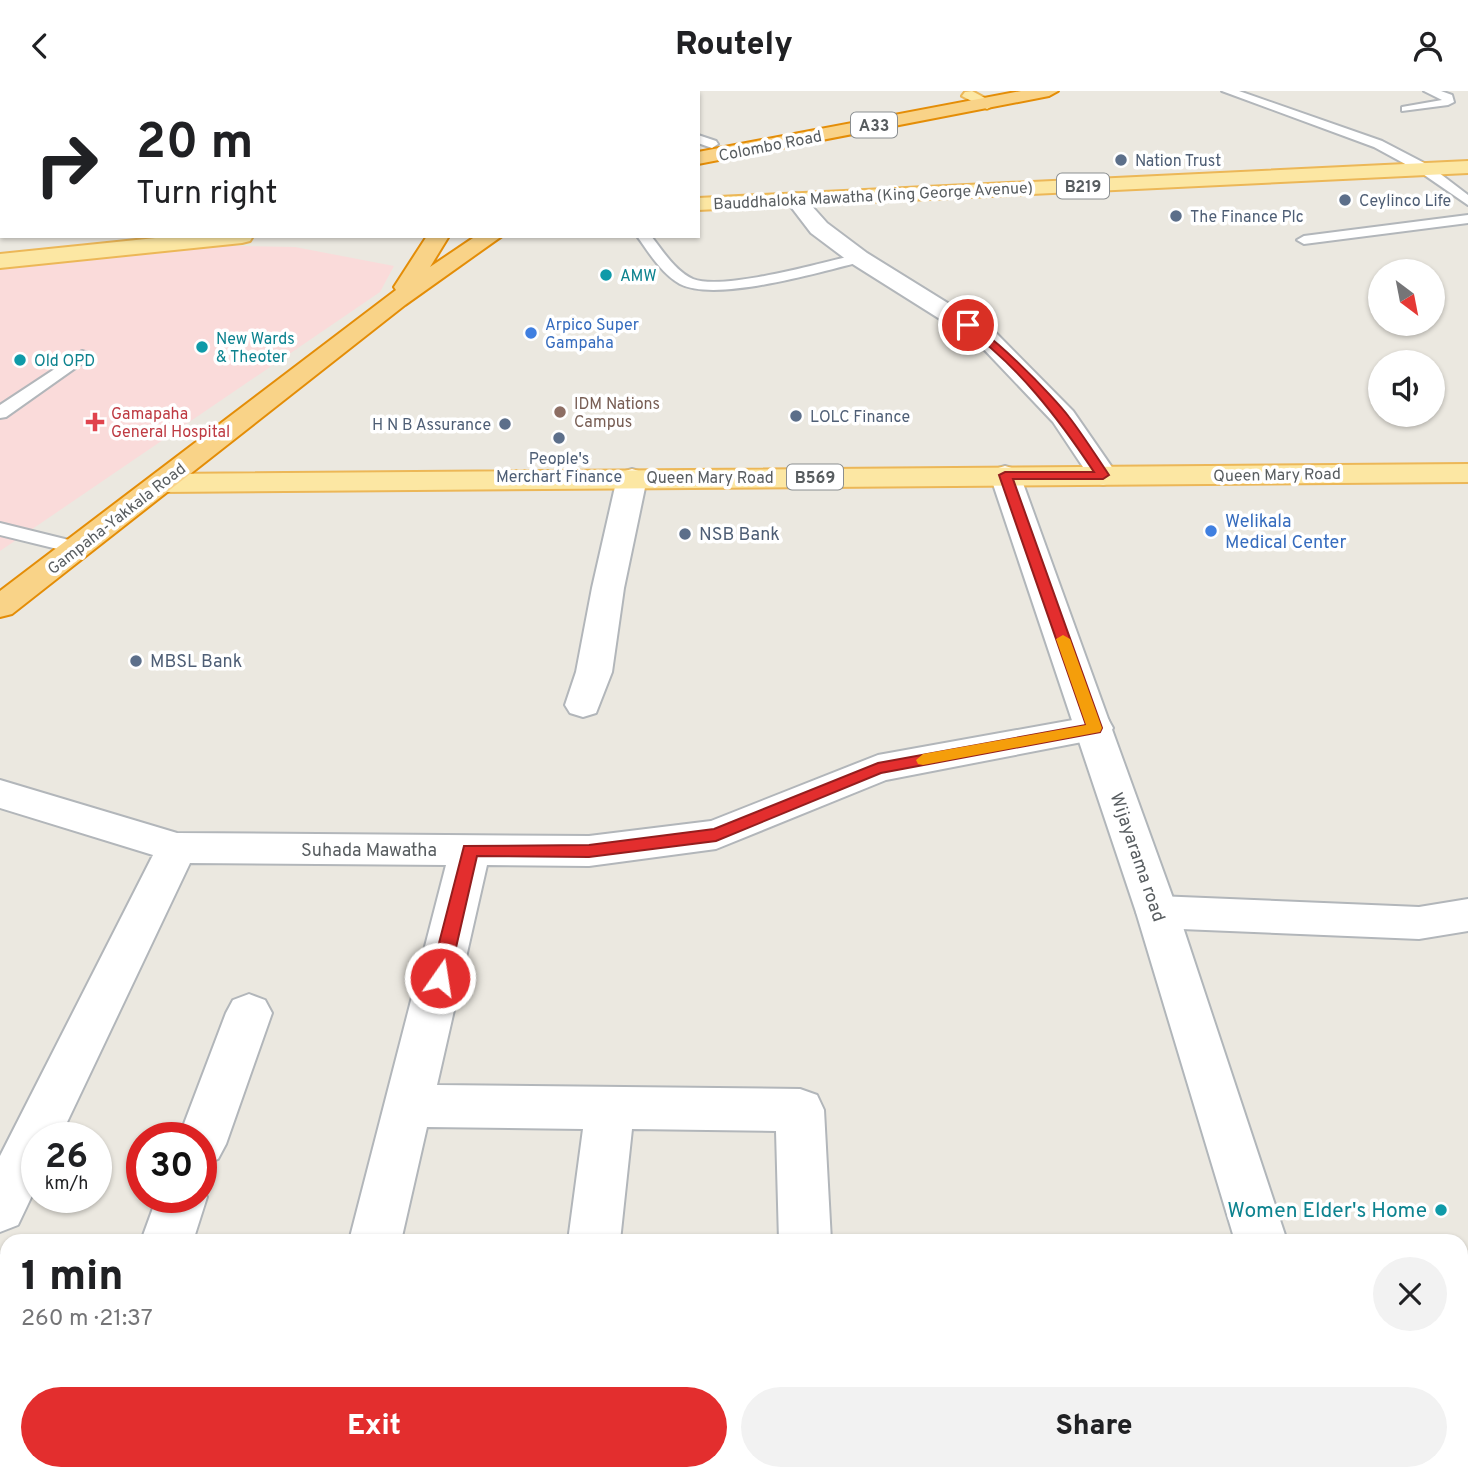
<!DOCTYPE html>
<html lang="en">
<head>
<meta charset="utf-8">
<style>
	body { margin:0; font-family:Overpass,sans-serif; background:#f2f2f2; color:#202124; height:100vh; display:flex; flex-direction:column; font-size:26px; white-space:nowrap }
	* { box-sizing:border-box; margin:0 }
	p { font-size:23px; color:#757577 }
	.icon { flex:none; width:38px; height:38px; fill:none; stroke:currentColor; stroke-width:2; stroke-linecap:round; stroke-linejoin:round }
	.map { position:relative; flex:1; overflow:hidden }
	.panel { position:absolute; left:0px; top:1143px; width:1468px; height:247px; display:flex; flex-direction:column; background:#fff; border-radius:21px 21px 0 0; box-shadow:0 2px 5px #0004 }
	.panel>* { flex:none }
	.hud { position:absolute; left:0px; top:0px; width:700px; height:147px; box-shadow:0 2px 5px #0004; background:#fff; color:#202124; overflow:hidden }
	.needle { width:46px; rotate:148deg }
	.fabs { position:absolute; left:1368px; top:168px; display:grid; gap:14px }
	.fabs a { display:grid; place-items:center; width:77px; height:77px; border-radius:50%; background:#fff; box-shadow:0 2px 5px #0004; font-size:35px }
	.speed { position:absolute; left:21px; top:1031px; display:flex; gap:14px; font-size:35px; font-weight:700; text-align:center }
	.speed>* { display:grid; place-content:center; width:91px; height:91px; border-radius:50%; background:#fff; box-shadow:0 2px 5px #0004; line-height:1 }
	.speed small { font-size:18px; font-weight:400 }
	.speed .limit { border:10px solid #d22; background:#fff; color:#111 }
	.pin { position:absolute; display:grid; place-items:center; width:60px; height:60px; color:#fff; margin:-30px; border:4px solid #fff; border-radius:50%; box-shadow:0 2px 7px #0007 }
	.me { position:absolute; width:77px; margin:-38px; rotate:13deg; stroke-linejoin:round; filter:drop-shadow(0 0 5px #0008) }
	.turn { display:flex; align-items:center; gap:24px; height:147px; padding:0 21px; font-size:32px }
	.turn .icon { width:91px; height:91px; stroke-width:2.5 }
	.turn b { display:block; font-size:49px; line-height:60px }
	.round { display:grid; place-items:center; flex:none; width:74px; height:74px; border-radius:37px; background:#f2f2f2 }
	.head { display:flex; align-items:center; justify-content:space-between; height:119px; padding:0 21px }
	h1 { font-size:42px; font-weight:800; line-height:52px }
	.primary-button { display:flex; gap:14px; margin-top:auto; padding:14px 21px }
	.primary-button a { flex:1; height:80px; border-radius:42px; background:#e32e2e; color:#fff; font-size:28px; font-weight:800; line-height:80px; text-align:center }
	.primary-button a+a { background:#f2f2f2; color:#202124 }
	header { display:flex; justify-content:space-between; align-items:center; height:91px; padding:0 21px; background:#fff; font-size:32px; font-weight:800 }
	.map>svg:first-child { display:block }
	.medical { fill:#fadbda }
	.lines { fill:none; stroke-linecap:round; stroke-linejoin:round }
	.lane-casing { stroke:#b2b6ba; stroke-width:4 }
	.street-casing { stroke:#b2b6ba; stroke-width:4 }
	.secondary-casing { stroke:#b1b6ba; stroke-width:4 }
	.primary-casing { stroke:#ecb757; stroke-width:4 }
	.highway-casing { stroke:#e48d07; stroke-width:4 }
	.lane { fill:#fff; fill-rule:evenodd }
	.street { fill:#fff; fill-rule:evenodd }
	.secondary { fill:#fff; fill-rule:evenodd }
	.primary { fill:#fce7a3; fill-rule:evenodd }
	.highway { fill:#f9d388; fill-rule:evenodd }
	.route { fill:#e32e2e; stroke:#941e1e; stroke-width:2 }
	.slow { fill:#f59e0b }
	.service-dot { fill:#5c6f8a; stroke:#fff; stroke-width:2.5 }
	.culture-dot { fill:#0f9aa8; stroke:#fff; stroke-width:2.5 }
	.shop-dot { fill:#3f7fe0; stroke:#fff; stroke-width:2.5 }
	.education-dot { fill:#8d6e63; stroke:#fff; stroke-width:2.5 }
	.health-dot { fill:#e0444e; stroke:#fff; stroke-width:2.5 }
	.labels { text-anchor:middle; stroke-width:7; stroke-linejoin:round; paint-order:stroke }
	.shield { fill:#fff; stroke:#8a8e90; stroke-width:2 }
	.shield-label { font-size:16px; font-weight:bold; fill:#585d60 }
	.far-street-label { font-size:16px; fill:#585d60; stroke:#fff }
	.far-service-label { font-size:16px; fill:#4e5e75; stroke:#fff; text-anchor:start }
	.far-culture-label { font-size:16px; fill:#0d838f; stroke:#fff; text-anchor:start }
	.far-shop-label { font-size:16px; fill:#366cbe; stroke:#fff; text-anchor:start }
	.far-education-label { font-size:16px; fill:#785e54; stroke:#fff; text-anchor:start }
	.far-health-label { font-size:16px; fill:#be3a42; stroke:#fff; text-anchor:start }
	.shop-label { font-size:18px; fill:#366cbe; stroke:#fff; text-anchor:start }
	.service-label { font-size:18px; fill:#4e5e75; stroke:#fff; text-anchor:start }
	.street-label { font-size:18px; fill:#585d60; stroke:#fff }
	.near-culture-label { font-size:21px; fill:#0d838f; stroke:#fff; text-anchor:end }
</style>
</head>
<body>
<header><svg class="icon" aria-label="back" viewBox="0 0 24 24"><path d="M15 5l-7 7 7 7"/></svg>Routely<svg class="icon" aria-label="person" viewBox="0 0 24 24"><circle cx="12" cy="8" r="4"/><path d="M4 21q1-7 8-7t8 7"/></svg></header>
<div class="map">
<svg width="1468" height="1388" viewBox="0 0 1468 1388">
	<rect width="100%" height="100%" fill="#ebe8e0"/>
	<!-- medical -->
	<path class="medical" d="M199 154 295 156 394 175 380 201 0 460V175Z"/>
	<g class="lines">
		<defs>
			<path id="lane" d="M532 0H547L548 2H534Z
				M1222 0H1239L1382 50 1430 75 1468 104V114L1420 81 1374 56Z
				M1424 0H1441L1452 4 1454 11 1448 14 1402 20V16L1442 9Z
				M698 44 716 50 718 53 712 57 698 52Z
				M1468 124V132L1304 153 1297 149 1304 145Z
				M637 145H651C663 160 675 180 693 188 724 200 824 171 859 163L866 167 864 170C823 180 717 212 680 193 662 183 649 162 637 145Z
				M82 260 88 262 90 265 88 268 6 326 0 327V314Z
				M0 432 85 453 88 457 85 461 78 463 0 444Z"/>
			<path id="street" d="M102 0H120L100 2Z
				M0 101H2L0 115Z
				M795 102 802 104 827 132 867 162 996 242 1073 320 1118 385 1113 391 1103 394 1093 391 1053 331 978 252 851 172 811 142 785 108 788 104Z
				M632 378 642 381 647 387 624 497 612 581 596 622 583 626 570 622 565 614 576 581 592 497 617 387 622 381Z
				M1095 625 1108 628 1113 637 1108 646 886 689 716 758 589 775 487 774 437 994 800 998 817 1004 824 1019 831 1150H779L776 1040 632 1038 620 1150H568L583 1038 427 1036 401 1150H349L446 774 190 772 60 1046H37V1094L18 1134 0 1141V1065L153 764 0 717V689L177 742 589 745 711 730 878 664Z
				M1157 805 1419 816 1468 808V840L1419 848 1157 837 1142 832 1136 821 1142 810Z
				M249 903 265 909 272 922 226 1053 218 1068 201 1075V1046H179L226 922 233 909Z
				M201 1092 207 1106 193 1150H141L157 1106H201Z
				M0 1164H7V1216H0Z
				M1461 1282 1468 1284V1342L1461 1339Z
				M53 1382H112L111 1388H51Z
				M290 1382H349L348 1388H288Z
				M536 1382H596L595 1388H535Z
				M798 1382H858V1388H798Z"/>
			<path id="secondary" d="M1005 375 1015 378 1020 384 1178 821 1287 1150H1235L1136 821 990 384 995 378Z
				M1290 1382H1349L1351 1388H1291Z"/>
			<path id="primary" d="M972 0 996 13 987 18 962 5 965 1Z
				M1468 70V82L698 119V107Z
				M175 145H253L250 150 242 152 0 177V163Z
				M1468 373V391L162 401 152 398 147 392 152 386 162 383Z"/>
			<path id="highway" d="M1021 0H1058L1049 5 698 73V61Z
				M427 145H449L430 176 476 145H502L405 214 12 523 0 526V500L396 199 394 196Z"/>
		</defs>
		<!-- lane casing -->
		<use href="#lane" class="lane-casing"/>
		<!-- street casing -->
		<use href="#street" class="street-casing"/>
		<!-- secondary casing -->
		<use href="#secondary" class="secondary-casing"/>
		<!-- primary casing -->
		<use href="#primary" class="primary-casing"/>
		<!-- highway casing -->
		<use href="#highway" class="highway-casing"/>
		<!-- lane -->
		<use href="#lane" class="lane"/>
		<!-- street -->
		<use href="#street" class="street"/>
		<!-- secondary -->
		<use href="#secondary" class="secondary"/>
		<!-- primary -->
		<use href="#primary" class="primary"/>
		<!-- highway -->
		<use href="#highway" class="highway"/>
	</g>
	<!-- route -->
	<path class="route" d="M964 232C982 231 1056 308 1069 326 1083 344 1096 365 1109 384L1103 388H1013L1102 637 1100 641 881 682 716 750 589 766 477 765 449 887 446 892 440 894 433 892 430 887 464 755 589 754 714 738 878 672 1086 634 999 384 1005 381H1094C1059 328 1017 273 964 236Z"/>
	<!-- slow -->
	<path class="slow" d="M1063 544 1070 548 1102 637 1100 641 923 674 918 673 916 669 923 663 1086 634 1056 548Z"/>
	<!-- markers -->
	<g class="service-dot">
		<circle cx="1121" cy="69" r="7"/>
		<circle cx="1345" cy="109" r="7"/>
		<circle cx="1176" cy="125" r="7"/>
		<circle cx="796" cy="325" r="7"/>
		<circle cx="505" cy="333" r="7"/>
		<circle cx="559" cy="347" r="7"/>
		<circle cx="685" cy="443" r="7"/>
		<circle cx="136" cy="570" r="7"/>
	</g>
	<g class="culture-dot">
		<circle cx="606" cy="184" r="7"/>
		<circle cx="202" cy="256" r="7"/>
		<circle cx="20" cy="269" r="7"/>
		<circle cx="1441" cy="1119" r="7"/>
	</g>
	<g class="shop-dot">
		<circle cx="531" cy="242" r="7"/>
		<circle cx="1211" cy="440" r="7"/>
	</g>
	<circle class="education-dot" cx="560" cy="321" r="7"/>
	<path class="health-dot" d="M91.5 320.5h7v7h7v7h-7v7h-7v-7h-7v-7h7z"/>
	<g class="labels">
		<!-- shield labels -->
		<g class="shield">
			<rect x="851" y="21.5" width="46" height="25" rx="5"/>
			<rect x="1057" y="82.5" width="52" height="25" rx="5"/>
			<rect x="787" y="373.5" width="56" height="25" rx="5"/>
		</g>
		<g class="shield-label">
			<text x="874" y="40">A33</text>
			<text x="1083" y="101">B219</text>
			<text x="815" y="392">B569</text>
		</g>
		<!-- far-street labels -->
		<g class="far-street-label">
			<text transform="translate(770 54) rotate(-11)" y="6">Colombo Road</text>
			<text transform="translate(873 104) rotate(-3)" y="6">Bauddhaloka Mawatha (King George Avenue)</text>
			<text transform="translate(1277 383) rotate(-1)" y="6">Queen Mary Road</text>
			<text x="710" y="392">Queen Mary Road</text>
			<text transform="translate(116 427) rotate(-38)" y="6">Gampaha-Yakkala Road</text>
		</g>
		<!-- far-service labels -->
		<g class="far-service-label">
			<text x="1135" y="75">Nation Trust</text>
			<text x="1359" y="115">Ceylinco Life</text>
			<text x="1190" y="131">The Finance Plc</text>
			<text x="810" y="331">LOLC Finance</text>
			<text x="491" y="339" text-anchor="end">H N B Assurance</text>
			<text x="559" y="373" text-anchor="middle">People's<tspan x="559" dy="18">Merchart Finance</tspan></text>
		</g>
		<!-- far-culture labels -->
		<g class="far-culture-label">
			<text x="620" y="190">AMW</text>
			<text x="216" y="253">New Wards<tspan x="216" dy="18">&amp; Theoter</tspan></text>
			<text x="34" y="275">Old OPD</text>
		</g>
		<!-- far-shop labels -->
		<g class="far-shop-label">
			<text x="545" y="239">Arpico Super<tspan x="545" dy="18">Gampaha</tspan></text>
		</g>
		<!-- far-education labels -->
		<g class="far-education-label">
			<text x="574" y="318">IDM Nations<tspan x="574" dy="18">Campus</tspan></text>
		</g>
		<!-- far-health labels -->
		<g class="far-health-label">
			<text x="111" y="328">Gamapaha<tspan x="111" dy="18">General Hospital</tspan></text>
		</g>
		<!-- shop labels -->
		<g class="shop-label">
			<text x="1225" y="436">Welikala<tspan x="1225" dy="21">Medical Center</tspan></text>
		</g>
		<!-- service labels -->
		<g class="service-label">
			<text x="699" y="449">NSB Bank</text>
			<text x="150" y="576">MBSL Bank</text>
		</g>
		<!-- street labels -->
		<g class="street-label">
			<text x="369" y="765">Suhada Mawatha</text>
			<text transform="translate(1138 766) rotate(71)" y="6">Wijayarama road</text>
		</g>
		<!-- near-culture labels -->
		<g class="near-culture-label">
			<text x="1427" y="1126">Women Elder's Home</text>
		</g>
	</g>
</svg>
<div class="fabs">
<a><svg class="needle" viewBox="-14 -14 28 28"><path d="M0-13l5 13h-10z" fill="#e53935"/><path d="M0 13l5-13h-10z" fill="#757577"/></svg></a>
<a><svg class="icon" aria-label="sound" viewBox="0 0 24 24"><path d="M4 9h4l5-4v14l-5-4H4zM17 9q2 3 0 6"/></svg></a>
</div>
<div class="speed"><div>26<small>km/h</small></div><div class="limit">30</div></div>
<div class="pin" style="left:968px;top:234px;background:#d93025"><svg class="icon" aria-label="arrive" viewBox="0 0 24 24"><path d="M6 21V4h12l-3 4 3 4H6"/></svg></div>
<svg class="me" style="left:440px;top:887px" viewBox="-20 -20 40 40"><circle r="17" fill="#e32e2e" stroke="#fff" stroke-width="3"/><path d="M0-11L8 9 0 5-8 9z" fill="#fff"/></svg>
<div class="hud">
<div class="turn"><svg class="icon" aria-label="right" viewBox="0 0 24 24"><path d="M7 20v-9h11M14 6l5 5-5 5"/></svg><div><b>20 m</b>Turn right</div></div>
</div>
<section class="panel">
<div class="head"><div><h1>1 min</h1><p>260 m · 21:37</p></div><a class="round"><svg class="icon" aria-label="close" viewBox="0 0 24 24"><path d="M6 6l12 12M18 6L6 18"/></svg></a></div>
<div class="primary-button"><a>Exit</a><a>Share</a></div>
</section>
</div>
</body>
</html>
